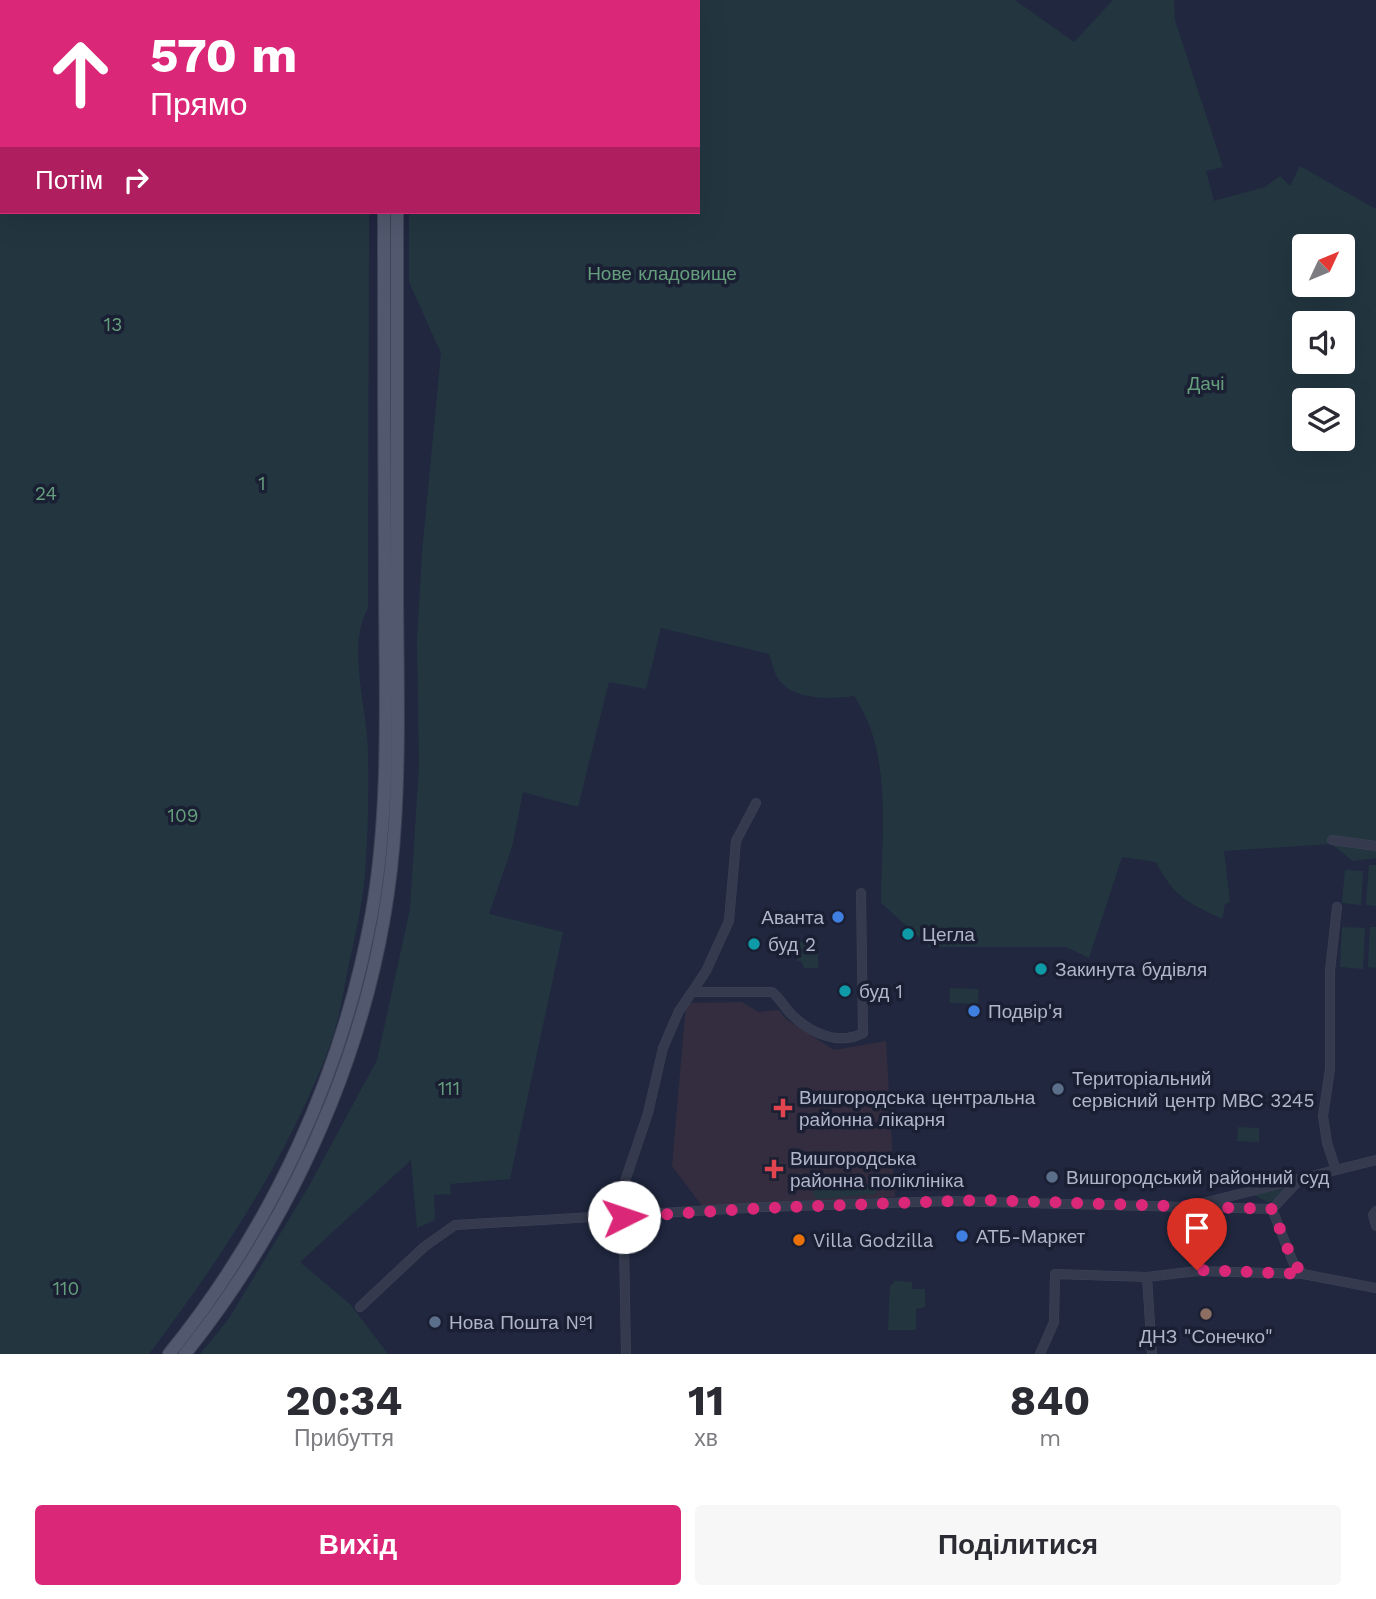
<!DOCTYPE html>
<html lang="uk">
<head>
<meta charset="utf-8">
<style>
	body { margin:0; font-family:"Work Sans",sans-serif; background:#f7f7f7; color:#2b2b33; height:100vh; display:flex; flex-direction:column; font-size:26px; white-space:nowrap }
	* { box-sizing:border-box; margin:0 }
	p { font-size:23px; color:#7c7c81 }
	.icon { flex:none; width:38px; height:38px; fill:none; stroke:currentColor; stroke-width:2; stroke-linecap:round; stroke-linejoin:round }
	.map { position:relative; height:1354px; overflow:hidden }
	.panel { display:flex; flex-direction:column; background:#fff; flex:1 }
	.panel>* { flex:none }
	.hud { position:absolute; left:0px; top:0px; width:700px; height:214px; box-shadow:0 7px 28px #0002; background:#db2777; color:#fff; overflow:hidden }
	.needle { width:46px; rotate:46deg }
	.controls { position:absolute; left:1292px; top:234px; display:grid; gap:14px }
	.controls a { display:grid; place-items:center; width:63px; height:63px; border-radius:7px; background:#fff; box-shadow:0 7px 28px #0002; font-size:35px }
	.pin { position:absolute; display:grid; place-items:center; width:60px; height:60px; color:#fff; margin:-72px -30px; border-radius:50% 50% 50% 0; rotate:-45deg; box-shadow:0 0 7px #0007 }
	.pin .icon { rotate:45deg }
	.me { position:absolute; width:77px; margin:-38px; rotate:86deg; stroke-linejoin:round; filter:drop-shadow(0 0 5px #0008) }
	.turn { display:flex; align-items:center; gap:24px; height:147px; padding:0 35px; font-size:32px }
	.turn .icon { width:91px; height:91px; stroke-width:2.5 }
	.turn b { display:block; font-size:49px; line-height:60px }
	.then { display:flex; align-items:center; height:66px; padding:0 35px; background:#0003; gap:14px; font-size:26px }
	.eta { display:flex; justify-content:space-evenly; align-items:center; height:119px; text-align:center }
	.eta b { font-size:42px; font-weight:700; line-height:49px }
	.action { display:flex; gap:14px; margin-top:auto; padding:14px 35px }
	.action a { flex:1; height:80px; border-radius:7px; background:#db2777; color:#fff; font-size:28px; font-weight:700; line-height:80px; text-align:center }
	.action a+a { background:#f7f7f7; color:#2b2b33 }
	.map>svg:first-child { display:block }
	.medical { fill:#332d3f }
	.green { fill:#233640; fill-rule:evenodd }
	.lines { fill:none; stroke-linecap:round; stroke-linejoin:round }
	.minor-casing { stroke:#3e4357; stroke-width:10 }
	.major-casing { stroke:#3e4357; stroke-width:14 }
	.minor { stroke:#353a4e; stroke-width:9 }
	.major { stroke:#52596f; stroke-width:12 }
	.route { stroke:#db2777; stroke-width:12; stroke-dasharray:0 21.6 }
	.shop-dot { fill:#3f7fe0; stroke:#1a1f33; stroke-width:2.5 }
	.culture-dot { fill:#0f9aa8; stroke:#1a1f33; stroke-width:2.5 }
	.service-dot { fill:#5c6f8a; stroke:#1a1f33; stroke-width:2.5 }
	.health-dot { fill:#e0444e; stroke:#1a1f33; stroke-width:2.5 }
	.food-dot { fill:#e8710a; stroke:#1a1f33; stroke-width:2.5 }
	.education-dot { fill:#8d6e63; stroke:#1a1f33; stroke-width:2.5 }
	.labels { text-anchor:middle; stroke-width:7; stroke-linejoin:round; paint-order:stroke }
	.park-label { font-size:19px; fill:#659e7d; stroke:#1a1f33 }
	.poi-label { font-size:19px; fill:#b0b5ca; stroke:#1a1f33; text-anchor:start }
</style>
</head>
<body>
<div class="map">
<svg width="1376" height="1354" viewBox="0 0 1376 1354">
	<rect width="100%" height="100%" fill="#20273f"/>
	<!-- medical -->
	<path class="medical" d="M742 1002 758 1012 779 1010 786 1019 834 1050 886 1041 895 1197 703 1207 672 1166 686 1003Z"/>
	<!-- green -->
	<path class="green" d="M0 0H368L2 2V212H369L368 608C346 647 368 710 368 753 369 793 368 834 365 874 362 906 355 937 348 968 343 994 339 1020 330 1045 289 1156 220 1260 149 1354H0Z
		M408 0H1015L1074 42 1113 0H1174L1175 20 1223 167 1206 171 1214 201 1265 187 1280 176 1290 186 1300 166 1376 209V858L1353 861 1331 844 1224 851 1230 902 1225 904 1222 919C1187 902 1175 898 1156 862L1122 857 1089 958 1066 947H930L881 903C881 835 894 755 854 696 832 699 795 701 779 680 774 674 772 661 769 654L661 628 646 689 609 682 578 807 523 792 512 847 489 914 563 932 510 1179 450 1184 451 1194 434 1195 435 1220 417 1228 411 1160 300 1262 350 1304 388 1354H200L228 1320 309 1186 377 1060 410 909 419 765 417 640 422 553 441 353 409 282V212H698V2ZM1304 247H1342V285H1304ZM1304 324H1342V362H1304ZM1304 401H1342V439H1304Z
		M1369 865H1376V906L1366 905Z
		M1345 870 1363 871 1361 905 1342 903Z
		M1342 927 1365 928 1363 969 1340 967Z
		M1370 927H1376V968L1368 967Z
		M797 942H818V968H804L801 961H797Z
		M950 988 978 989V1004L950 1003Z
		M1238 1127 1259 1128V1142L1237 1141Z
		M861 1184 876 1187V1194L818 1199 814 1196 813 1189 817 1187Z
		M1287 1188 1269 1203 1254 1195Z
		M895 1281 912 1282V1289H925V1307L916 1309V1330H888L890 1286Z"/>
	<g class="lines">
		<defs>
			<path id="minor" d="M1332 840 1376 846
				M692 992 706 971 729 921 736 841 756 803
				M1335 1167 1327 1143 1323 1116 1330 1069V971L1337 907
				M1199 1207 1272 1209
				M1272 1209 1293 1262 1303 1274 1376 1288
				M1272 1209 1299 1180
				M1376 1211 1373 1215 1376 1226
				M1147 1277 1152 1354
				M360 1307 424 1247 455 1225 766 1207 950 1201 1187 1207 1376 1160
				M626 1354 623 1187 648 1113 663 1048 679 1011 692 992H772C780 998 784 1007 791 1014 810 1033 838 1046 863 1033L861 893
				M1040 1354 1054 1322 1055 1274 1147 1277 1197 1271 1303 1274"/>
			<path id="major" d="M384 0V2
				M397 0V2
				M169 1354C272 1227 343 1073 372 912 391 803 385 688 385 577 384 455 384 334 384 212
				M185 1354C305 1204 384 1014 395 822 400 743 397 662 397 583 397 459 397 335 397 212"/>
		</defs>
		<!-- minor casing -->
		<use href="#minor" class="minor-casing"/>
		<!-- major casing -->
		<use href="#major" class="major-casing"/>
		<!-- minor -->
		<use href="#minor" class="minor"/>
		<!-- major -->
		<use href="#major" class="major"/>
	</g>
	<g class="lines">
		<!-- route -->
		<path class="route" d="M624 1217 765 1208 980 1200 1272 1209 1293 1262 1303 1274 1197 1270"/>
	</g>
	<!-- markers -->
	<g class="shop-dot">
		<circle cx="838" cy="917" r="7"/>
		<circle cx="974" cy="1011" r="7"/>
		<circle cx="962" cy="1236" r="7"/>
	</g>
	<g class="culture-dot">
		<circle cx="908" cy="934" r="7"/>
		<circle cx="754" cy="944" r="7"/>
		<circle cx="1041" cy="969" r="7"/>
		<circle cx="845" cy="991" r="7"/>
	</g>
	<g class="service-dot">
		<circle cx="1058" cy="1089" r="7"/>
		<circle cx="1052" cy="1177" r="7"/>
		<circle cx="435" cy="1322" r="7"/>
	</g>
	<g class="health-dot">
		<path d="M779.5 1097.5h7v7h7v7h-7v7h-7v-7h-7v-7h7z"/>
		<path d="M770.5 1158.5h7v7h7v7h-7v7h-7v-7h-7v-7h7z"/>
	</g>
	<circle class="food-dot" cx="799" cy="1240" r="7"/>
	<circle class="education-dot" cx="1206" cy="1314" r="7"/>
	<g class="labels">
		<!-- park labels -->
		<g class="park-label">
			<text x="662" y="280">Нове кладовище</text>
			<text x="113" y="331">13</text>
			<text x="1206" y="390">Дачі</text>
			<text x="262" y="490">1</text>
			<text x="46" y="500">24</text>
			<text x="183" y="822">109</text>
			<text x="449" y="1095">111</text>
			<text x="66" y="1295">110</text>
		</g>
		<!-- poi labels -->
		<g class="poi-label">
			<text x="824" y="924" text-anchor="end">Аванта</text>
			<text x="922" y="941">Цегла</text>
			<text x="768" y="951">буд 2</text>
			<text x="1055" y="976">Закинута будівля</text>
			<text x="859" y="998">буд 1</text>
			<text x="988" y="1018">Подвір'я</text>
			<text x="1072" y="1085">Територіальний<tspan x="1072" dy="22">сервісний центр МВС 3245</tspan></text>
			<text x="799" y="1104">Вишгородська центральна<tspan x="799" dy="22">районна лікарня</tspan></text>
			<text x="790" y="1165">Вишгородська<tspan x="790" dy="22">районна поліклініка</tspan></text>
			<text x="1066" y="1184">Вишгородський районний суд</text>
			<text x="976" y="1243">АТБ-Маркет</text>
			<text x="813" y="1247">Villa Godzilla</text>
			<text x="449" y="1329">Нова Пошта №1</text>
			<text x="1206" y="1343" text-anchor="middle">ДНЗ "Сонечко"</text>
		</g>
	</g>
</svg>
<div class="controls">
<a><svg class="needle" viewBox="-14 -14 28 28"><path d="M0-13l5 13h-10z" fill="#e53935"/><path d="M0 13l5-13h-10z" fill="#7c7c81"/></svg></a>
<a><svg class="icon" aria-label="sound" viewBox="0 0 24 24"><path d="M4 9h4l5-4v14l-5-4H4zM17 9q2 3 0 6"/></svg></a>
<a><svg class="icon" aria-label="layers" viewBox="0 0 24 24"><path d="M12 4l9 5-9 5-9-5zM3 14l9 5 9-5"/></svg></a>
</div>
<div class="pin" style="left:1197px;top:1270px;background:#d93025"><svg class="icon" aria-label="arrive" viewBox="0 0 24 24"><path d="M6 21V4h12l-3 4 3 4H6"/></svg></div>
<svg class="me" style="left:624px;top:1217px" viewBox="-20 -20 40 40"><circle r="19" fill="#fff"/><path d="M0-13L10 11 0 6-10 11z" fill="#db2777"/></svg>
<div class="hud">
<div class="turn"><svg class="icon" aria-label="ahead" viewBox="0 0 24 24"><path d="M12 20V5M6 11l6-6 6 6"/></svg><div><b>570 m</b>Прямо</div></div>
<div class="then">Потім<svg class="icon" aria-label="right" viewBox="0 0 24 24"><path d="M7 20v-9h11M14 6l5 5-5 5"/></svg></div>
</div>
</div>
<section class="panel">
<div class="eta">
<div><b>20:34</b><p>Прибуття</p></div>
<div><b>11</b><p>хв</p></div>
<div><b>840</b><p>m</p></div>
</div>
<div class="action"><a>Вихід</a><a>Поділитися</a></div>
</section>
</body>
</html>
